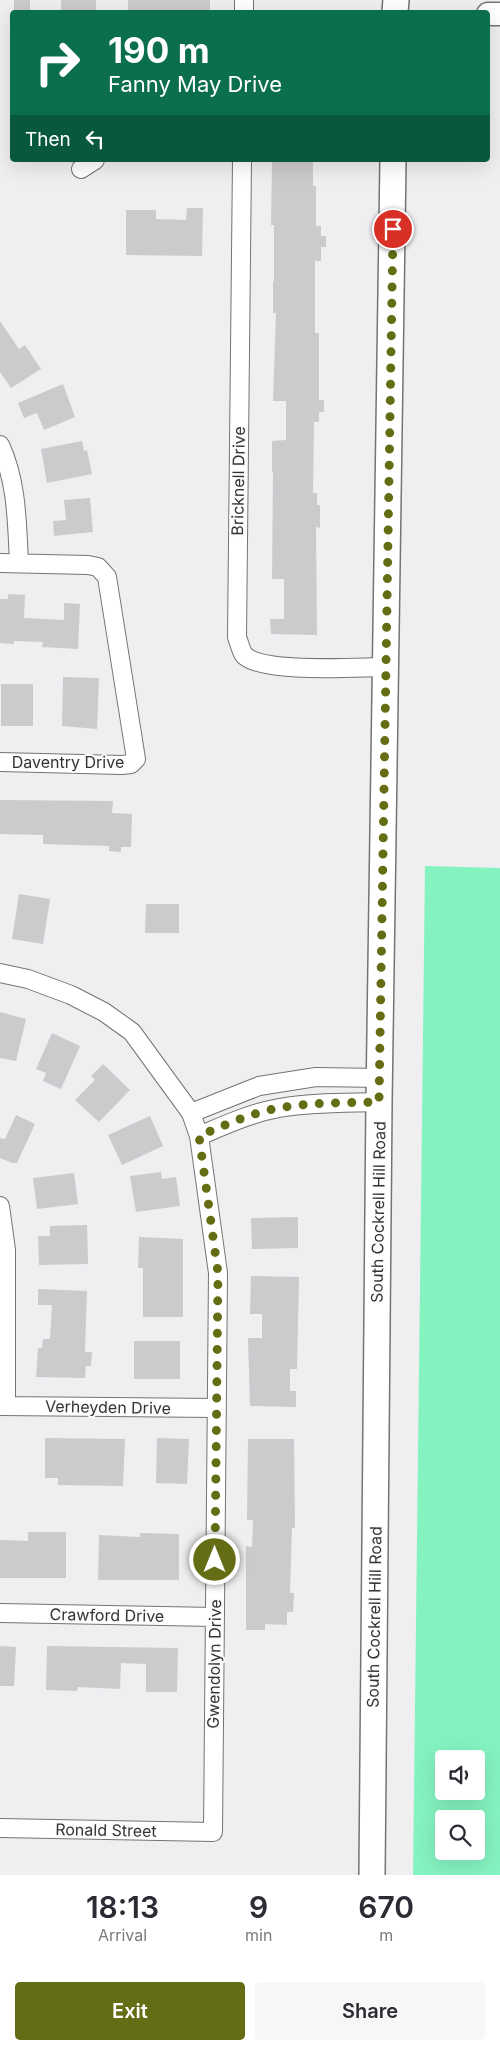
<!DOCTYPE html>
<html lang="en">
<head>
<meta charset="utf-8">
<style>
	body { margin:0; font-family:Inter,sans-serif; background:#f7f7f7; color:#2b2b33; height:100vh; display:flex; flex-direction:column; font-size:19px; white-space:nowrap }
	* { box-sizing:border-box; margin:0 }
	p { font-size:16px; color:#7c7c81 }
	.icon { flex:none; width:28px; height:28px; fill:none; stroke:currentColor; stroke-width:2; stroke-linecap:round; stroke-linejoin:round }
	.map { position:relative; height:1875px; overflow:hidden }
	.drawer { display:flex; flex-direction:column; background:#fff; flex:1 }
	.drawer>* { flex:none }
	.top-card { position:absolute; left:10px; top:10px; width:480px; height:152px; border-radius:5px; box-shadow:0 5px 20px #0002; background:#0b6e4f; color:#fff; overflow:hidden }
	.buttons { position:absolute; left:435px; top:1750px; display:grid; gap:10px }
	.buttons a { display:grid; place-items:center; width:50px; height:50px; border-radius:5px; background:#fff; box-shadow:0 5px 20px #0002; font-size:25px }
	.pin { position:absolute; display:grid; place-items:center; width:42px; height:42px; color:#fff; margin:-21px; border:2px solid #fff; border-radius:50%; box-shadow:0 1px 5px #0007 }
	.me { position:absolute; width:55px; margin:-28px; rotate:0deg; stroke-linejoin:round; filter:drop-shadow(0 0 4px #0008) }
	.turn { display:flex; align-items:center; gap:18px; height:105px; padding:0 15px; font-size:22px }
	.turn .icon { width:65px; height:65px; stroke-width:2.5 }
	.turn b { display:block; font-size:35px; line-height:42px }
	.then { display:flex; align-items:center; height:48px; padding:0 15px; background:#0003; gap:10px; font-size:19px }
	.eta { display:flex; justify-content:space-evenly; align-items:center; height:85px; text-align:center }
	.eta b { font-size:30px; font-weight:600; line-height:35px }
	.button { display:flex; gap:10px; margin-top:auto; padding:10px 15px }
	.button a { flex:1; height:58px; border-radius:5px; background:#646d14; color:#fff; font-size:20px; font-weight:600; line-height:58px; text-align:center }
	.button a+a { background:#f7f7f7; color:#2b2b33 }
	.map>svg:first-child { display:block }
	.green { fill:#85f3c0; fill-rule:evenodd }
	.building { fill:#cccacd }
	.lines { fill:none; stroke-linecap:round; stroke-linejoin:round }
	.minor-casing { stroke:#747375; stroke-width:20 }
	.tertiary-casing { stroke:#747375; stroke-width:25 }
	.secondary-casing { stroke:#747375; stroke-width:28 }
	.minor { stroke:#fff; stroke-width:18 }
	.tertiary { stroke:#fff; stroke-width:22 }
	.secondary { stroke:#fff; stroke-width:25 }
	.route { stroke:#646d14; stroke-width:9; stroke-dasharray:0 16.2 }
	.labels { text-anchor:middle; stroke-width:4; stroke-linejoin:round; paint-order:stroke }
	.street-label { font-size:16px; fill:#333334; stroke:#fdfbfe }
</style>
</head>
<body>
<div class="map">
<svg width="500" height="1875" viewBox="0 0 500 1875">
	<rect width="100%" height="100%" fill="#efeef1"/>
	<!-- green -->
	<path class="green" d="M425 866 500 868V1875H413ZM444 1759H476V1791H444ZM444 1819H476V1851H444Z"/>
	<!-- building -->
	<path class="building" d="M14 0H30V12H14Z
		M61 0H96V12H61Z
		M128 0H210V12H128Z
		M272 160H313V186H316V226H321V236H326V247H321V261H315V333H319V400H324V412H319V422H314L313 493H317V505H320V528L316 527 317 635 271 634 270 619H284V579H272L273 472H272V441L286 440V401H273L276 313H273V281H274V225H271Z
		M187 208H203L202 256 126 255V210H156V219L186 220Z
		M0 321 19 349 25 345 41 369 11 388 0 372Z
		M63 384 75 417 44 430 37 413 24 418 18 403Z
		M82 441 84 451 87 450 92 474 47 483 41 449Z
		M90 498 93 532 54 536 53 521 66 520 64 500Z
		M8 594 25 595 24 618 64 620V603L80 604 78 649 42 647 43 642 14 641V644L0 643V599H8Z
		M63 677 99 678 97 729 62 726Z
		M1 684H33V726H1Z
		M0 800 113 801 112 813 132 814 131 847H121V852L109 851V846L43 844V835L0 834Z
		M19 894 50 899 43 944 12 939Z
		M146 904H179V933H145Z
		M0 1012 26 1019 16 1061 0 1058Z
		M52 1033 80 1046 61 1089 43 1081 46 1073 36 1069Z
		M103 1064 130 1090 99 1122 75 1100 95 1080 91 1076Z
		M16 1115 35 1124 17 1163H12L0 1158V1138L5 1139Z
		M150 1116 163 1146 122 1165 108 1135Z
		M161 1172 162 1179 176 1177 180 1206 136 1212 130 1176Z
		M74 1173 78 1204 37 1209 33 1178Z
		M298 1217V1248L252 1249 251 1218Z
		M87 1225 88 1264 39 1265 38 1236H50V1226Z
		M139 1237 183 1239V1317H143V1268H138Z
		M251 1276 299 1277 297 1369H290V1391H296V1407L250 1406 248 1338H262V1314H250Z
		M38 1289 87 1291 85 1352H92L91 1366H86L85 1378 36 1377 38 1348H42L43 1339H50L52 1305H38Z
		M134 1341H180V1379H134Z
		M45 1438 125 1439 123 1486 58 1485V1478H45Z
		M157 1438 189 1439 187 1484 156 1483Z
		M248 1439H294L295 1528H292L290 1593H294L293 1612H287V1625L265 1624V1630H246V1546L252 1547 253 1520H247Z
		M28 1532H66V1578H0V1540L28 1541Z
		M140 1533 179 1534V1580H98L99 1535 140 1537Z
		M0 1646 16 1647 14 1686H0Z
		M47 1646 178 1648 177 1692H146V1664L121 1663 120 1689 78 1687 77 1691 46 1690Z"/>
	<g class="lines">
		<defs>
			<path id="minor" d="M244 12V0
				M242 160 237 637C239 642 241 651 244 655 262 674 358 667 386 667
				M81 169 95 160
				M0 445C17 481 17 523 19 563
				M0 563 88 565 98 567 107 577 136 759 131 764 122 765 0 762
				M0 973 28 979 71 995 104 1012 132 1032 191 1113 199 1136 218 1273 213 1832 0 1828
				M191 1113 259 1086 316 1077 381 1078
				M199 1136C225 1125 251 1113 279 1108 312 1102 346 1103 379 1102
				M0 1206 6 1250V1406
				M0 1406 217 1408
				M0 1613 215 1617"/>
			<path id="tertiary" d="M488 14H500"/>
			<path id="secondary" d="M395 12 396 0
				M372 1875 379 1102 393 160"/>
		</defs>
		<!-- minor casing -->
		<use href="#minor" class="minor-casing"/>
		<!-- tertiary casing -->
		<use href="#tertiary" class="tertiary-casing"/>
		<!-- secondary casing -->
		<use href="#secondary" class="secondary-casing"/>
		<!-- minor -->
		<use href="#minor" class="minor"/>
		<!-- tertiary -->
		<use href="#tertiary" class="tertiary"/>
		<!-- secondary -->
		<use href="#secondary" class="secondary"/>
	</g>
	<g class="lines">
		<!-- route -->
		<path class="route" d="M215 1560 218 1273 199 1136C225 1125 251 1113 279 1108 312 1102 346 1103 379 1102L393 229"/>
	</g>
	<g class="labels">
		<!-- street labels -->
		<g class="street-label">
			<text transform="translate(238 481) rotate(-89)" y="6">Bricknell Drive</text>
			<text x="68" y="768">Daventry Drive</text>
			<text transform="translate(378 1212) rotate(-89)" y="6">South Cockrell Hill Road</text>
			<text transform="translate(108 1407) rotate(1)" y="6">Verheyden Drive</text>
			<text transform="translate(107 1615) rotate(1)" y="6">Crawford Drive</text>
			<text transform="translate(374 1617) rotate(-89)" y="6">South Cockrell Hill Road</text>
			<text transform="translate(214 1664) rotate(-89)" y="6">Gwendolyn Drive</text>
			<text transform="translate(106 1830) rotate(1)" y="6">Ronald Street</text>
		</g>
	</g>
</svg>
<div class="buttons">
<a><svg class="icon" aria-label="sound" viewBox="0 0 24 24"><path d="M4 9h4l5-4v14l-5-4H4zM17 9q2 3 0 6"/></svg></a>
<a><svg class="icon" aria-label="search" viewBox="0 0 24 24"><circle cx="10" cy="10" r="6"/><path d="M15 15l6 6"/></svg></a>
</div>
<div class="pin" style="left:393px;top:229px;background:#d93025"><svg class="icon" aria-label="arrive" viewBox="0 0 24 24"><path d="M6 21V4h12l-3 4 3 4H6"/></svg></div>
<svg class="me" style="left:215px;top:1560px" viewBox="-20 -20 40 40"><circle r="17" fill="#646d14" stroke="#fff" stroke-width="3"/><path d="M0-11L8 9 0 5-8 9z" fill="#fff"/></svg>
<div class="top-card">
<div class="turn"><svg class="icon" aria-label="right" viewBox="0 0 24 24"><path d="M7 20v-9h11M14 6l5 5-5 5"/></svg><div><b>190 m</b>Fanny May Drive</div></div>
<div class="then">Then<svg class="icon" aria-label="left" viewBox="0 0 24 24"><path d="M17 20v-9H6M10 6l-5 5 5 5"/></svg></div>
</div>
</div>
<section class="drawer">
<div class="eta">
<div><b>18:13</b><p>Arrival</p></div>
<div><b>9</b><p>min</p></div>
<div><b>670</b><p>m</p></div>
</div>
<div class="button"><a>Exit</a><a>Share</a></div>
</section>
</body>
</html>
